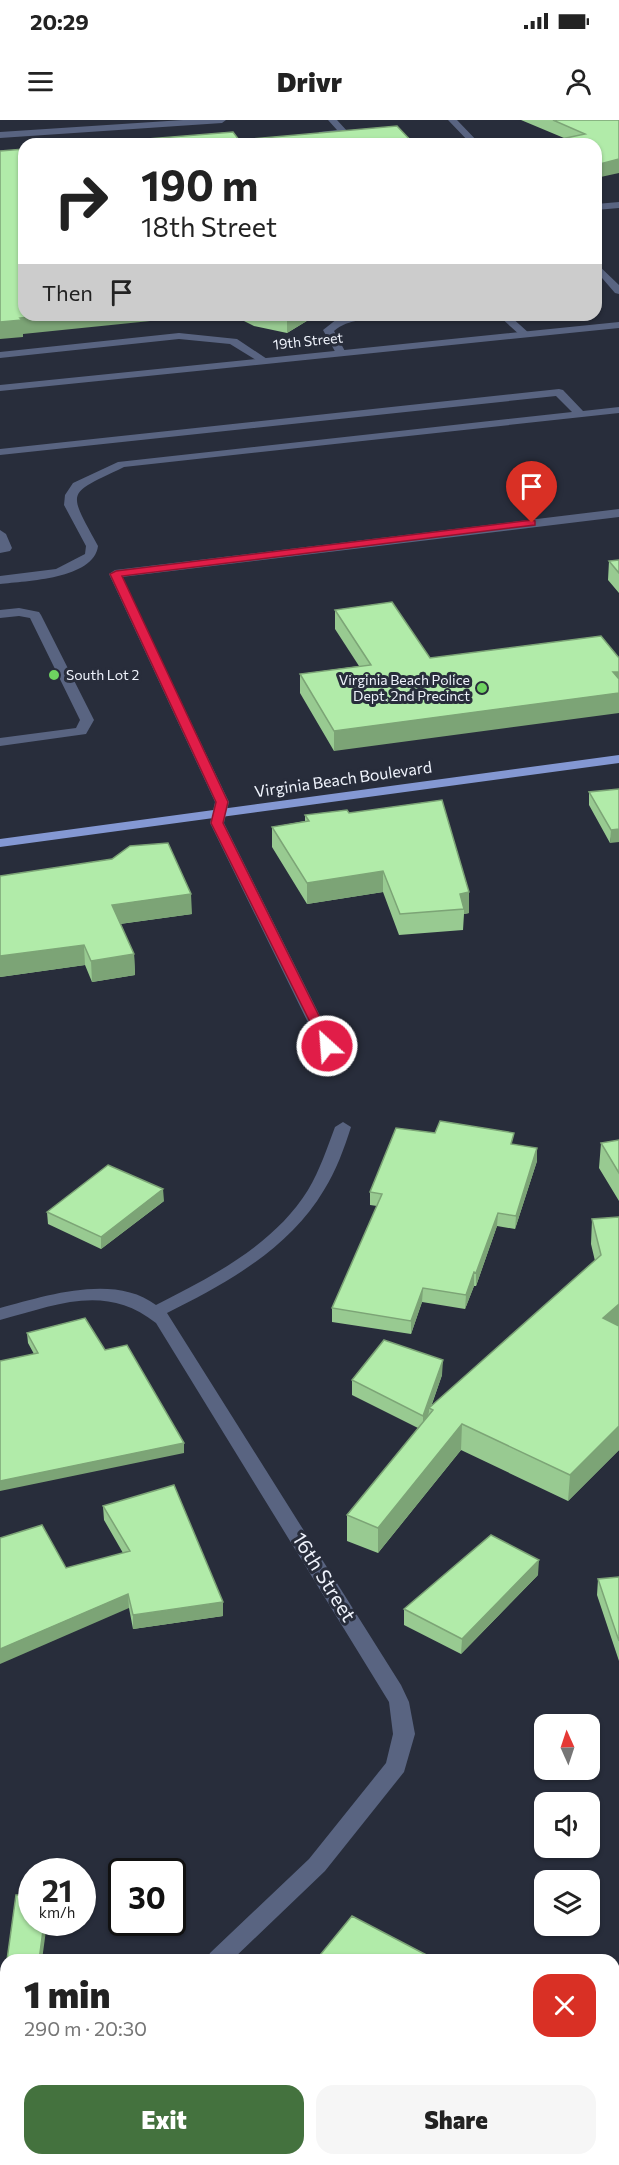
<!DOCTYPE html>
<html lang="en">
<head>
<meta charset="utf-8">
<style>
	body { margin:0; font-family:Commissioner,sans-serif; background:#f6f6f6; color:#222; height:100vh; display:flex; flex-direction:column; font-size:22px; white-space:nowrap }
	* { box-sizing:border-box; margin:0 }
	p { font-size:20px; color:#767676 }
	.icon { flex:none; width:33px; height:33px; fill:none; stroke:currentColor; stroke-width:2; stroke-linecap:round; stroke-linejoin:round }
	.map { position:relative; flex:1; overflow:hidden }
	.panel { position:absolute; left:0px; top:1834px; width:620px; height:212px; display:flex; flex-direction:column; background:#fff; border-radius:18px 18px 0 0; box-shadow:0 2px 4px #0004 }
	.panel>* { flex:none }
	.banner { position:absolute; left:18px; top:18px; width:584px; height:183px; border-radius:18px; box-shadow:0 2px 4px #0004; background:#fff; color:#222; overflow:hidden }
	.needle { width:39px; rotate:357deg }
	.controls { position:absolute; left:534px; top:1594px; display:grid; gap:12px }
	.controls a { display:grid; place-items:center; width:66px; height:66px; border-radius:12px; background:#fff; box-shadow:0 2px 4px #0004; font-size:30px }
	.speed { position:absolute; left:18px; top:1738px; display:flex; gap:12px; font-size:30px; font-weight:700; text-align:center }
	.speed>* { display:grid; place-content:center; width:78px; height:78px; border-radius:50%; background:#fff; box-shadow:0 2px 4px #0004; line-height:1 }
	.speed small { font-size:15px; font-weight:400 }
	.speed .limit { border:3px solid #111; border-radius:9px; background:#fff; color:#111 }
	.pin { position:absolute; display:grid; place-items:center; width:51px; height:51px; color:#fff; margin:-62px -26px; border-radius:50% 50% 50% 0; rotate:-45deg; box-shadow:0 0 6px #0007 }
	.pin .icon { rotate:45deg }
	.me { position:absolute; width:66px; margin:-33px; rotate:334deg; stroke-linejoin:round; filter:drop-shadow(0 0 4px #0008) }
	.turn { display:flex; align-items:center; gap:21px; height:126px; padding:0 24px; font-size:27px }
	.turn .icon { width:78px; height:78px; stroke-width:2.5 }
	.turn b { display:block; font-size:42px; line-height:51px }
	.then { display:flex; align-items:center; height:57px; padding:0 24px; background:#0003; gap:12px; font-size:22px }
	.round { display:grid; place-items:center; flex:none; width:63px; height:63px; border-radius:18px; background:#f6f6f6 }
	.summary { display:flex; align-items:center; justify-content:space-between; height:102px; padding:0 24px }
	h1 { font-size:36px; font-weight:800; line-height:45px }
	.cta { display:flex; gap:12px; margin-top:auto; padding:12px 24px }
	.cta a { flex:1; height:69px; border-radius:18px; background:#44723e; color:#fff; font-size:24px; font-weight:800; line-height:69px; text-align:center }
	.cta a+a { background:#f6f6f6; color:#222 }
	.status { display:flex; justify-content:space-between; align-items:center; height:42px; padding:0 30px; background:#fff; direction:ltr }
	.status svg { height:16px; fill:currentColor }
	header { display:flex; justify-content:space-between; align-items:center; height:78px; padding:0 24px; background:#fff; font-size:27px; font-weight:800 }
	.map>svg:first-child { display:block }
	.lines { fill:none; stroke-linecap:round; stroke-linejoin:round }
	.service { fill:#596481; fill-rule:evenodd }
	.minor { fill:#596481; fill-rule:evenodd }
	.tertiary { fill:#596481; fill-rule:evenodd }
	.primary { fill:#8498d3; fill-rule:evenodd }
	.wall { fill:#98ca91 }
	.shaded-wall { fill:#7ca476 }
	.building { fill:#b1eba9; stroke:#7ca476; stroke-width:1.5 }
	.route { fill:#e11d48; stroke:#92132f; stroke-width:1.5 }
	.poi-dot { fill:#6ed360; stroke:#282d3b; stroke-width:2 }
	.labels { text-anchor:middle; stroke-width:6; stroke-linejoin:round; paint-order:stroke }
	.far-street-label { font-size:14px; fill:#eff3fc; stroke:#282d3b }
	.far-poi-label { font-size:14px; fill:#eff3fc; stroke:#282d3b; text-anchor:start }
	.street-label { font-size:16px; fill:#eff3fc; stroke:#282d3b }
	.near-street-label { font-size:20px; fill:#eff3fc; stroke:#282d3b }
</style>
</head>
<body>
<div class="status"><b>20:29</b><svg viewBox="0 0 49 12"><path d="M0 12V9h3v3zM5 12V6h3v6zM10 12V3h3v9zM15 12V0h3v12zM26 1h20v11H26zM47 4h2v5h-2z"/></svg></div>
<header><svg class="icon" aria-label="menu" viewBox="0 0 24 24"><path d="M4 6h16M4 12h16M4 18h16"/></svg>Drivr<svg class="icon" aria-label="person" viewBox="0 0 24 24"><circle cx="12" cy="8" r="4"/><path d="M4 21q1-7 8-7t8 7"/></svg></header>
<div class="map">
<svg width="619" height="2045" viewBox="0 0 619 2045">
	<rect width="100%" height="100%" fill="#282d3b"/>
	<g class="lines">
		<!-- service -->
		<path class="service" d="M183 0H226L222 3 0 18V12Z
			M328 0H337L348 12 344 15 319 16V12L337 10Z
			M353 195H392L387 198C368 200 349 198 334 211L346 233 337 235 323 210 337 199Z
			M498 195H509L530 214 521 216Z
			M179 213 237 219 270 241 261 243 230 224 179 219 0 238V232Z
			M559 269 563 270 583 291 619 287V293L124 347C66 375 67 369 98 426 94 459 26 461 0 464V456L56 449 85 434 86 426 64 385 65 375 73 363 118 342 572 292 556 276 0 335V329Z
			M0 410 6 414 12 428 10 431 0 433Z
			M19 488 39 492 41 495 94 600 86 614 0 626V618L76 608 80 600 30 498 19 496 0 498V490Z"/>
		<!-- minor -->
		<path class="minor" d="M619 82V88L596 90V84Z
			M619 389V397L122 457 229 682 224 703 335 926 333 929H321L210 703 215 682 109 454 115 450Z
			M343 1002 351 1007C344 1029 336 1051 324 1070 289 1129 227 1163 167 1193L401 1565 409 1582 415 1614 404 1652 325 1751 232 1840H207L210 1833 309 1739 386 1643 393 1614 389 1582 156 1203C105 1163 57 1185 0 1200V1188C45 1176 114 1153 156 1185 211 1157 274 1125 308 1070 320 1050 327 1028 335 1007Z
			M6 1986V2006L0 2008V1988Z"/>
		<!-- tertiary -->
		<path class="tertiary" d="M448 0H457L480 24H471Z
			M596 143 619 165V174L615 173 596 151Z
			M619 202V208L0 271V265Z"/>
		<!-- primary -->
		<path class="primary" d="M619 635V643L0 727V719Z"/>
	</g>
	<!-- wall -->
	<path class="wall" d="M521 0H619V53L564 18Z
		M232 195H311L310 199 287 213 254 206Z
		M619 440V473L608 460 609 441Z
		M335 490 430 538 334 631 300 573V554L359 546 335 509Z
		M619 669 610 723 589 685V672Z
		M349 693 469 793 464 794 463 810 399 815 383 772 307 784 272 727V707L305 701V695Z
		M0 756 192 794 120 804 134 834 135 855 92 862 85 845 0 857Z
		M619 1020V1081L599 1048 601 1023Z
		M513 1025 537 1041 515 1109 497 1106 476 1166H474L465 1189 422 1182 411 1214 332 1202V1188L377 1086 370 1085V1072Z
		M164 1081 101 1129 48 1104 47 1092Z
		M619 1097V1330L568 1381 461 1330 378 1433 347 1421V1395L418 1308 352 1275V1260L442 1255 431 1287 595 1141 591 1124 592 1099Z
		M27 1213 105 1230 184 1323V1333L34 1234 28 1223Z
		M103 1386 223 1496 133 1509 129 1488 66 1448 123 1433 104 1400Z
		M538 1455 461 1534 404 1505V1489Z
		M619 1457V1541L597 1475 598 1459Z
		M6 1845V1926L0 1925V1888Z
		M204 2040H298L301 2042V2045H212Z
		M493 2040H614L619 2045H493Z"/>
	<!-- shaded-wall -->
	<path class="shaded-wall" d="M619 39V53L596 58V45Z
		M46 195H209L23 214V217L0 219V202L20 198Z
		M290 195H311L310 199 287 213V197Z
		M613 552H619V571Z
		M619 573V593L334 631V611Z
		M619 709V722L610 723 611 710Z
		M383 751V772L307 784V763Z
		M469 772V793L464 794V789L460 774Z
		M191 774 192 794 112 805V785Z
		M84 825 85 845 0 857V836Z
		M134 834 135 855 92 862 91 841Z
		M537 1028V1041L515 1109 516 1096Z
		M163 1069 164 1081 101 1129V1117Z
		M498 1093 497 1106 476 1166V1153Z
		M474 1152V1166L465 1189 466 1175Z
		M423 1168 422 1182 411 1214V1201Z
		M619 1184V1208L603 1198Z
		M443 1240 442 1255 430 1289 429 1288V1292L423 1311V1296Z
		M462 1304 461 1330 378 1433V1408Z
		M619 1306V1330L568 1381 570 1355Z
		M184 1323V1333L0 1371V1361Z
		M539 1440 538 1455 461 1534 462 1519Z
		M128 1474 129 1488 0 1544V1529Z
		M223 1482V1496L133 1509V1495Z
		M44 1803H47L42 1840H39Z
		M618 1904 617 1919 614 1924V1911Z"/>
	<!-- building -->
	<path class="building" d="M553 0H619V39L596 45V24H537L585 14Z
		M397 6 414 24H86L233 12 239 20Z
		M24 29V195H46L20 198 22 200 0 202V31Z
		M619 440V453L609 441Z
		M392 482 430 538 601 516 619 538V552H613L619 559V573L334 611 300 554 371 545 335 490Z
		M619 669V709L611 710 589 672Z
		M442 680 469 772 460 774 464 789 400 794 383 751 307 763 272 707 309 701 305 695 347 690 349 693Z
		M168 723 191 774 112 785 134 834 91 841 84 825 0 836V756L112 739 130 726Z
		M440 1001 514 1013 511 1024 537 1028 516 1096 498 1093 476 1153 474 1152 466 1175 423 1168 411 1201 332 1188 382 1074 370 1072 396 1008 435 1013Z
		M619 1020V1053L601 1023Z
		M108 1045 163 1069 101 1117 47 1092Z
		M619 1097V1184L603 1198 619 1206V1306L570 1355 462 1304 378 1408 347 1395 433 1290 429 1288 601 1135 592 1099Z
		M85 1198 105 1230 127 1225 184 1323 0 1361V1241L38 1233 27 1213Z
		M384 1220 443 1240 423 1296 352 1260Z
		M174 1365 223 1482 133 1495 128 1474 0 1529V1418L42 1405 66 1448 130 1431 103 1386Z
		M491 1415 539 1440 462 1519 404 1489Z
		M619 1457V1521L598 1459Z
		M16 1775H32V1803H44L39 1840H7Z
		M352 1796 436 1840H316Z
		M6 1845V1909H0V1888Z
		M614 1901 618 1904 614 1911Z
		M614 1962 619 1965V2045H520L512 2040H614Z
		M230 2040H298L301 2042 299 2045H239Z"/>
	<!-- route -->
	<path class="route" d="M532 400 535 401V405L122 456 228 682 223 703 334 926 327 929 323 928 211 703 216 682 110 454 116 451Z"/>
	<!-- markers -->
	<g class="poi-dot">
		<circle cx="54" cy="555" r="6"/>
		<circle cx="482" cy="568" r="6"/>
	</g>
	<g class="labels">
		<!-- far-street labels -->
		<g class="far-street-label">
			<text transform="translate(308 221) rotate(-6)" y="5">19th Street</text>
		</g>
		<!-- far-poi labels -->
		<g class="far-poi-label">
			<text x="66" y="560">South Lot 2</text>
			<text x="470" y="565" text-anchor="end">Virginia Beach Police<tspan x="470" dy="16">Dept. 2nd Precinct</tspan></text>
		</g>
		<!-- street labels -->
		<g class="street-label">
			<text transform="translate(343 659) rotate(-8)" y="6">Virginia Beach Boulevard</text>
		</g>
		<!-- near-street labels -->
		<g class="near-street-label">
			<text transform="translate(324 1457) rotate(58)" y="7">16th Street</text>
		</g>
	</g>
</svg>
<div class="controls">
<a><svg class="needle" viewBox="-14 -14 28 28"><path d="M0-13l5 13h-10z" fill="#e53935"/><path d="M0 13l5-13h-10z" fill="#767676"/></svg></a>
<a><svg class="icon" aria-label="sound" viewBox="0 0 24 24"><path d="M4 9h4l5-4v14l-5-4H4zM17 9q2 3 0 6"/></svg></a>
<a><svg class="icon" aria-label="layers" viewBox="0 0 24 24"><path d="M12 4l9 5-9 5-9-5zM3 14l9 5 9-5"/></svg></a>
</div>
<div class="speed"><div>21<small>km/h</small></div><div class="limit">30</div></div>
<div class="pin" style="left:532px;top:403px;background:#d93025"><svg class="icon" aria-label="arrive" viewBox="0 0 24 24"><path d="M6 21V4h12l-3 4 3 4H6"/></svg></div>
<svg class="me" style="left:327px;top:926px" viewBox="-20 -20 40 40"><circle r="17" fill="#e11d48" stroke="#fff" stroke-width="3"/><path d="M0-11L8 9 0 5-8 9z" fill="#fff"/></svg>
<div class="banner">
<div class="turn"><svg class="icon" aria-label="right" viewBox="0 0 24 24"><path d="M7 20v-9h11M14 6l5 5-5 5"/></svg><div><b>190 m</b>18th Street</div></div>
<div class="then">Then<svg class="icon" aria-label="arrive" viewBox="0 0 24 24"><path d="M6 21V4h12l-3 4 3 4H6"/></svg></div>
</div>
<section class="panel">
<div class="summary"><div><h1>1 min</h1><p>290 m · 20:30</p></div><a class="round" style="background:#d93025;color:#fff"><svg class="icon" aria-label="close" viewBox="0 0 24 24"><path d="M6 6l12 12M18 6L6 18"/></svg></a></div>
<div class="cta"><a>Exit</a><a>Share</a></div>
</section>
</div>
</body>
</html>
